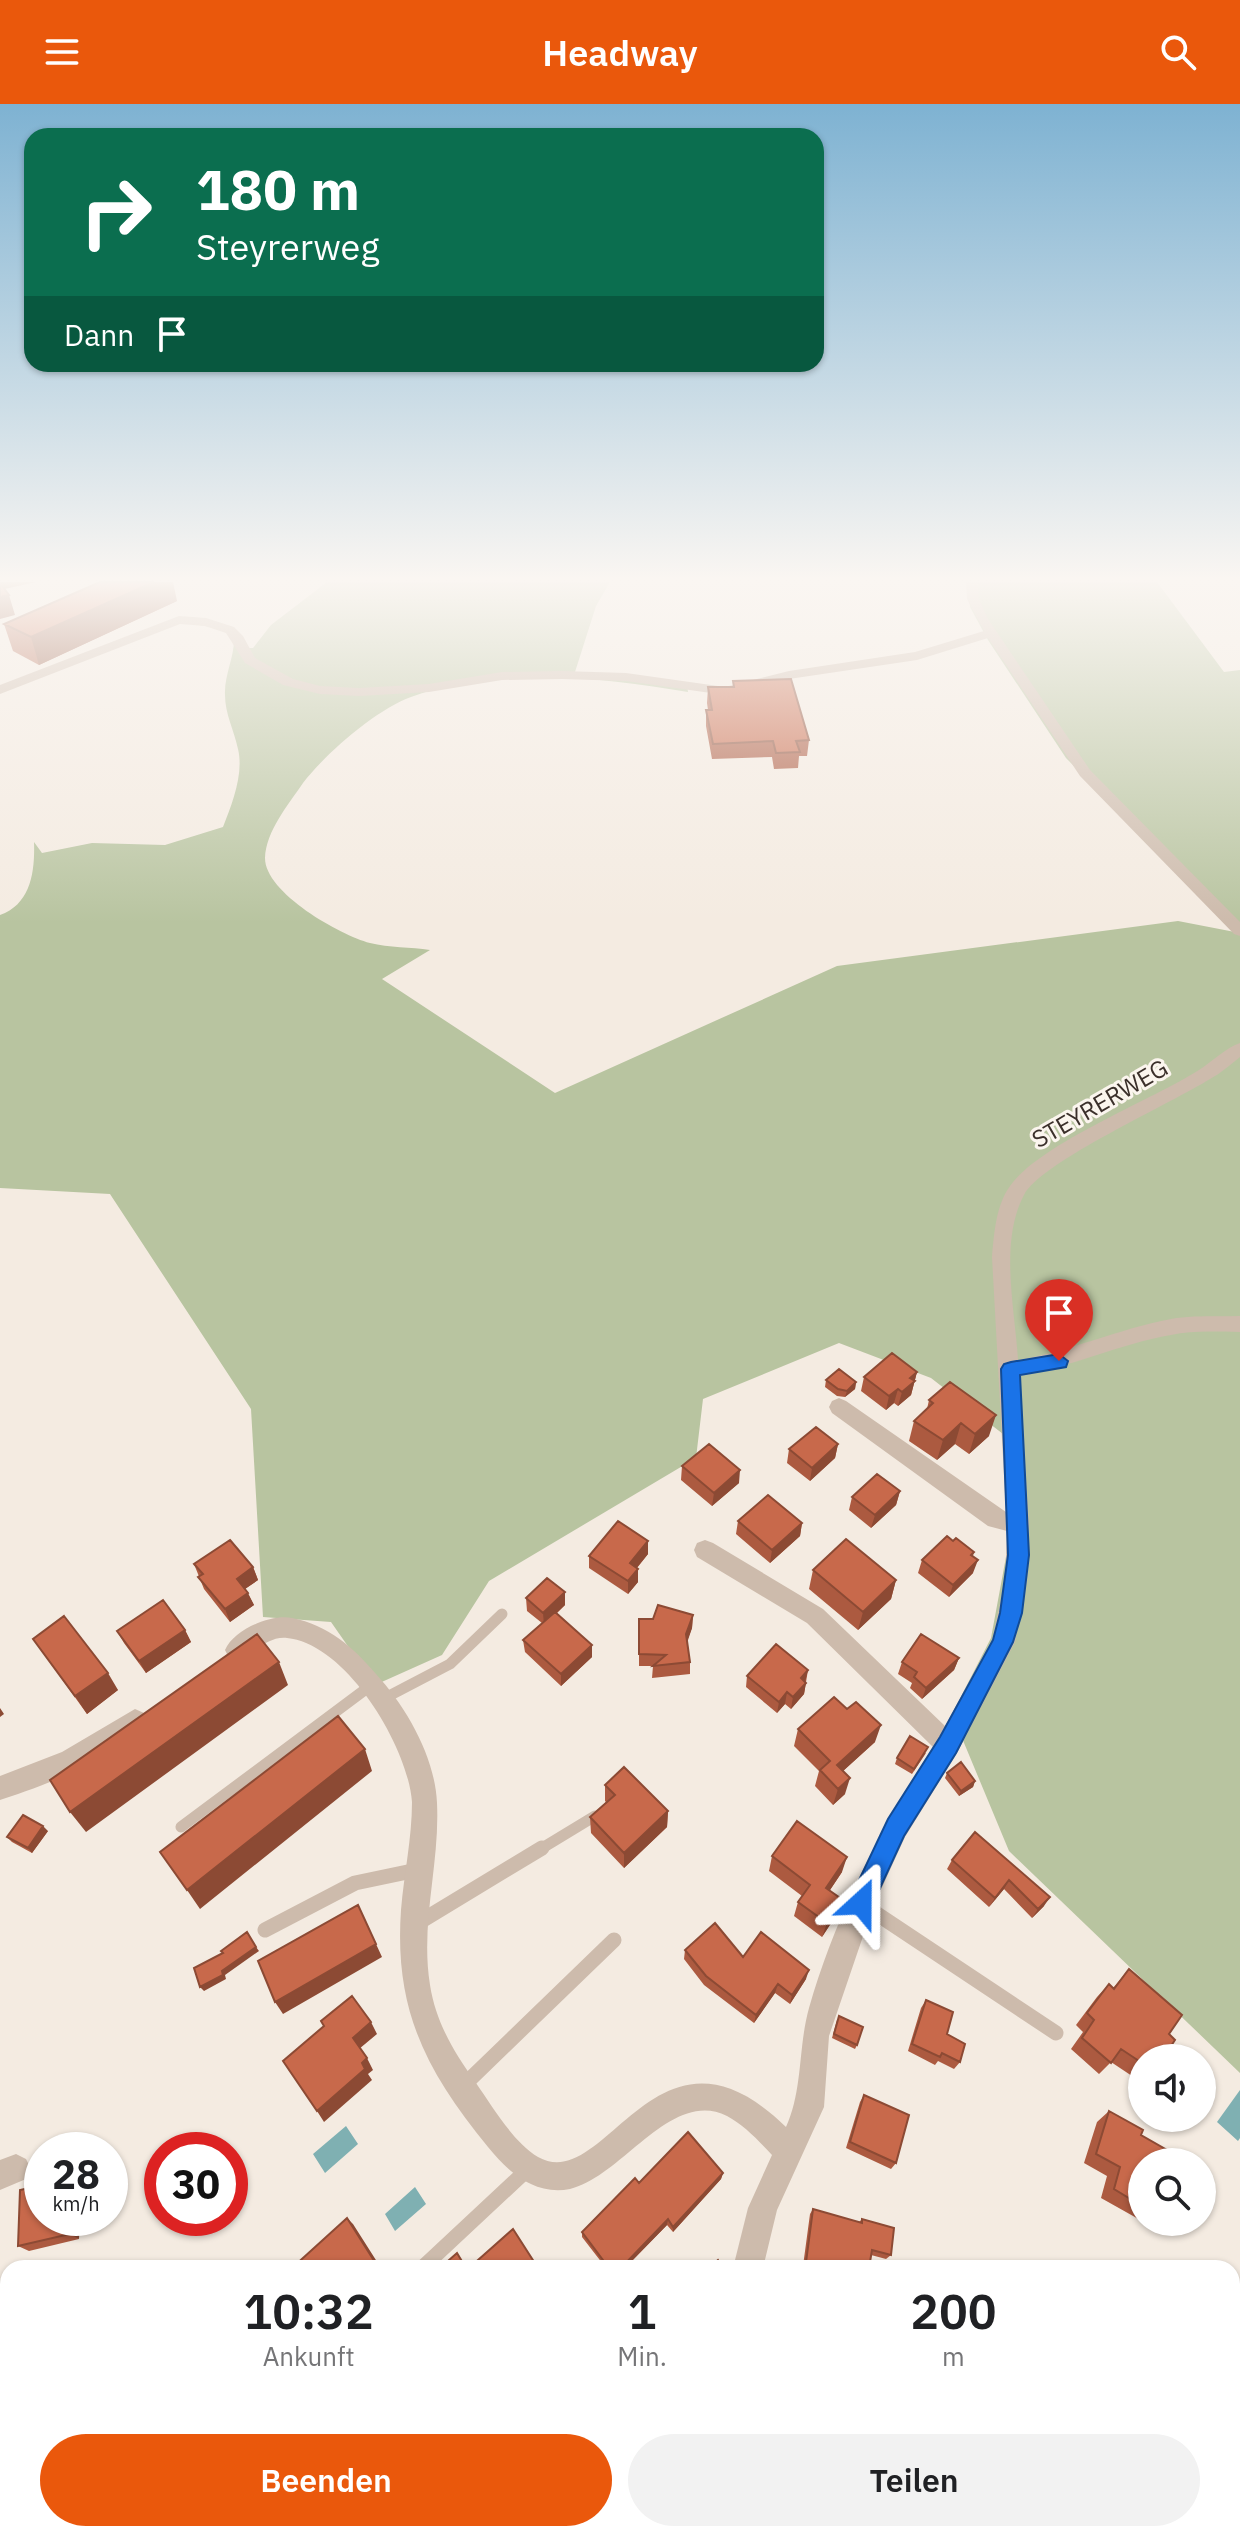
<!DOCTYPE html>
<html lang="de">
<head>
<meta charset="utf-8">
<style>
	body { margin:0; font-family:"IBM Plex Sans",sans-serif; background:#f2f2f2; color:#202124; height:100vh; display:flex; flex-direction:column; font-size:30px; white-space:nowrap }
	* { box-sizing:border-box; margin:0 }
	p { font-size:26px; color:#757577 }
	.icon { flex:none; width:44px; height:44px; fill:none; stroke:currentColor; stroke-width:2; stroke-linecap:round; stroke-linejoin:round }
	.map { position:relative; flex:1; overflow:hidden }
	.sheet { position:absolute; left:0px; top:2156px; width:1240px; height:282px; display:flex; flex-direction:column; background:#fff; border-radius:24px 24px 0 0; box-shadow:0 2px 6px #0004 }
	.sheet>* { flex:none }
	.guide { position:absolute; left:24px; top:24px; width:800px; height:244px; border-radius:24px; box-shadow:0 2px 6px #0004; background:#0b6e4f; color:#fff; overflow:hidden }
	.fabs { position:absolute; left:1128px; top:1940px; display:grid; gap:16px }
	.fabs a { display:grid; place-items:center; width:88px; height:88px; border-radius:50%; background:#fff; box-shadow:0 2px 6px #0004; font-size:40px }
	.speed { position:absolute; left:24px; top:2028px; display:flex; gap:16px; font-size:40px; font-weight:700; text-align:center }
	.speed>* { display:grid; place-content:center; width:104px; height:104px; border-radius:50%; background:#fff; box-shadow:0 2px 6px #0004; line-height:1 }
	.speed small { font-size:20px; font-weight:400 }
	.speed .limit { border:12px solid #d22; background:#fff; color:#111 }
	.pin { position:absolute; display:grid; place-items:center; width:68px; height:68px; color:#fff; margin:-82px -34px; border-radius:50% 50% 50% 0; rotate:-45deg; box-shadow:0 0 8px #0007 }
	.pin .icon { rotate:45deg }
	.me { position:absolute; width:88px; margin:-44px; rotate:24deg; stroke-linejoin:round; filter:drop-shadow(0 0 6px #0008) }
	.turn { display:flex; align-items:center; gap:28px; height:168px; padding:0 40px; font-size:36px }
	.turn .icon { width:104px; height:104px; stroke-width:2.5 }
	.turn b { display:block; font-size:56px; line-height:68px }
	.then { display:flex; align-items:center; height:76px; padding:0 40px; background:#0003; gap:16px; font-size:30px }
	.eta { display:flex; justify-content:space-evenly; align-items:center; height:136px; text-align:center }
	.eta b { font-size:48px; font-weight:600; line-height:56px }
	.button { display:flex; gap:16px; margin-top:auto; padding:16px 40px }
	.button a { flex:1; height:92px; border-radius:48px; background:#ea580c; color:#fff; font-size:32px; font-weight:600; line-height:92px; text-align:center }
	.button a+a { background:#f2f2f2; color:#202124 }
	header { display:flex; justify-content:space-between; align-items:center; height:104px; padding:0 40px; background:#ea580c; color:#fff; font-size:36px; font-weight:600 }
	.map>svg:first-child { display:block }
	.green { fill:#b8c4a0 }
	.water { fill:#7fb0b2 }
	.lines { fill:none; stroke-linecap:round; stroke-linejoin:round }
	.lane-far1 { stroke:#cdbbac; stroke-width:11 }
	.lane { stroke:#cdbbac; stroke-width:15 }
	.street { fill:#cdbbac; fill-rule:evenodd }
	.wall { fill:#ac5a40 }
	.shaded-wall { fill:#8c4a34 }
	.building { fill:#c8694b; stroke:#8c4a34; stroke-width:2 }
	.route { fill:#1a73e8; stroke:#114b97; stroke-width:2 }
	.labels { text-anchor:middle; stroke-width:6; stroke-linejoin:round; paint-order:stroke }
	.street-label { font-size:24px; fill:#3b302b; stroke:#fbf5ee }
</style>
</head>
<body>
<header><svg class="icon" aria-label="menu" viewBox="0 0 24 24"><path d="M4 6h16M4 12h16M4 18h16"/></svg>Headway<svg class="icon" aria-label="search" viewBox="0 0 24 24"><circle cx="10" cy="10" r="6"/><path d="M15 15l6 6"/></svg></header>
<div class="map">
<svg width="1240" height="2437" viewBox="0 0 1240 2437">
	<rect width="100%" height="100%" fill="#f4ebe1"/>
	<!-- green -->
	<path class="green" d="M327 478H610L596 502 575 568 687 580 688 588C603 573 495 562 411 593 377 605 325 650 303 679 288 701 266 727 265 754 265 789 340 831 370 839 389 844 411 843 430 846L382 875 555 989 837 862 1178 817 1240 829V1969L1009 1747 952 1610 991 1534 1008 1442 1003 1330 931 1274 839 1239 703 1295 696 1354 489 1477 442 1551 375 1581 331 1518 263 1513 251 1305 110 1090 0 1084V811C31 800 35 767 34 738L42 749 92 739 165 741 223 723C232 700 244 670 238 645 234 626 225 610 225 591 224 572 234 554 234 536L222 525 188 519 191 513C222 518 228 520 248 544H253L271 521Z
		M967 478H1157L1224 568 1240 566V828L1066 654 988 536 970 503Z"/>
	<!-- water -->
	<path class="water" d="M1240 1986V2034L1238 2037 1217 2018Z
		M346 2022 358 2040 325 2069 313 2050Z
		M415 2083 426 2100 395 2127 385 2110Z"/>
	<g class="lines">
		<!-- lane-far1 -->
		<path class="lane-far1" d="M383 1595 450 1560 502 1510
			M181 1723 370 1582
			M539 1746 595 1712"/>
		<!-- lane -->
		<path class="lane" d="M862 1800 1056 1929
			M418 1819 542 1744
			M265 1826 355 1779 417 1766
			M463 1982 614 1836
			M422 2164 528 2065"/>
		<!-- street -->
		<path class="street" d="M966 478H978L979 495 988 515 1090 666 1240 818V832L1234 830 1080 672 988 534 917 556 789 575 725 591 626 577 562 575 502 576 429 588 359 592 320 590 283 581 245 559 226 529 205 522 180 520 0 590V581L179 512 206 514 234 523 243 532 255 554 293 575 320 582 359 584 429 580 502 568 562 567 626 569 725 583 789 567 915 548 984 527 967 495Z
			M1240 939V953C1230 961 1221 969 1210 975 1172 999 1041 1058 1024 1091 999 1138 1015 1205 1018 1256 1071 1247 1118 1225 1171 1215 1193 1211 1218 1213 1240 1212V1228C1218 1228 1193 1226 1171 1231 1119 1240 1072 1263 1019 1272L1029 1420 1027 1477 1015 1538 957 1649 905 1733 873 1803 829 1932 824 2003 777 2106 763 2164H733L748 2104 772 2051C759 2037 744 2021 727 2012 671 1984 622 2073 570 2085 535 2092 508 2068 488 2043 426 1967 394 1906 401 1806 404 1770 412 1734 412 1698 408 1643 347 1540 287 1534 267 1532 254 1550 237 1557L229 1554 225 1546C234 1525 271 1510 292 1514 328 1521 353 1543 376 1570 407 1604 435 1653 437 1699 440 1760 420 1819 430 1881 436 1919 454 1948 476 1979 492 2002 513 2038 538 2053 607 2092 656 1896 786 2023 803 1986 798 1943 809 1904 836 1810 881 1724 933 1643L807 1519 697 1453 694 1446 697 1439 705 1436 713 1439 823 1505 945 1622 992 1536 1005 1477 1007 1427 988 1422 832 1309 829 1303 832 1297 839 1294 846 1297 1006 1408 992 1153C994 1130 996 1101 1010 1082 1041 1039 1150 997 1199 966 1212 958 1225 944 1240 939Z
			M135 1605 144 1609 147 1617C134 1648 33 1686 0 1696V1672L62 1648Z
			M16 2050 26 2055 31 2065 26 2075 0 2086V2056Z
			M698 2430H732V2437H698Z
			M1135 2430H1169L1170 2437H1136Z"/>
	</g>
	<!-- wall -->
	<path class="wall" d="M177 497 39 561 13 547 4 520Z
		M733 577 809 636 807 652H799L798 664 774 665 772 653 712 655 706 622V606H708L707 599 708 583H733Z
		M917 1268 911 1291 898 1302 894 1299 886 1306 861 1287 864 1273Z
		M826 1276 856 1278 855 1285 845 1293 837 1292 825 1283Z
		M929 1296 989 1332 969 1350 955 1340 937 1356 909 1337 914 1317 927 1305Z
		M838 1340 835 1354 810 1377 787 1359 789 1345Z
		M682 1362 739 1379 712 1402 681 1376Z
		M900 1387 896 1401 871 1424 849 1406 852 1393Z
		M738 1417 802 1419 800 1432 770 1459 736 1430Z
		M953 1437 974 1448 973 1452V1469L949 1493 918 1469 922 1456Z
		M648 1450 637 1464 638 1465V1478L628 1490 589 1464V1452Z
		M194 1460 253 1463 258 1476 245 1485 254 1501 230 1518 204 1485Z
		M813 1466 896 1476 891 1495 858 1526 809 1485Z
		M526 1494 565 1501 557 1509 592 1553 561 1582 525 1548 523 1536 542 1519 527 1507Z
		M693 1511 692 1524 687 1537 690 1558V1570L652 1574 653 1562H639V1515H653Z
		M185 1526 191 1538 146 1569 124 1539 117 1527Z
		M33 1535 118 1586 87 1610Z
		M959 1554 954 1566 922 1595 910 1584 912 1579 898 1570 902 1558Z
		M808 1566 804 1590 791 1605 785 1600 777 1609 746 1583 747 1572Z
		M798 1625 875 1638 843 1667 845 1690 833 1701 815 1682 819 1667 794 1642Z
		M926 1649 912 1670 895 1660 897 1654Z
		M947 1669 975 1677 973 1683 959 1692 945 1674Z
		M605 1681 668 1707 667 1723 624 1764 591 1729 590 1713 606 1698 605 1697Z
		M48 1727 32 1749 12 1738 7 1733Z
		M975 1728 1044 1802 1032 1814 1004 1785 989 1803 947 1765 952 1756Z
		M772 1752 842 1768 830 1786 837 1810 822 1833 794 1812 798 1798 802 1792 769 1767Z
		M685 1846 743 1853 806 1875 790 1900 775 1889 754 1919 704 1881 684 1855Z
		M1129 1865 1142 1954 1141 1978 1111 1958 1099 1970 1071 1945 1083 1928 1076 1921 1097 1893 1109 1880 1113 1884Z
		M926 1896 947 1930 960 1958 954 1965 938 1957 935 1961 908 1947 921 1904Z
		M837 1916 857 1941 855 1945 832 1934Z
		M864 1991 896 2059 891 2065 846 2044 860 1998Z
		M1109 2007 1141 2031 1142 2117 1101 2094 1107 2072 1084 2059 1097 2018Z
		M723 2069 721 2075 673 2128 667 2121 625 2164H606L582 2133V2128L639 2079Z
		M42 2081 79 2135 29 2147 18 2142Z
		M813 2105 859 2118 862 2115 891 2151 886 2155 871 2151 869 2164H809L803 2162 810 2110Z
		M1143 2118H1174V2120L1159 2127Z
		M1236 2416 1240 2437H1187L1189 2430H1232Z
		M1018 2430H1082L1084 2437H1019Z"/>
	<!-- shaded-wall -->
	<path class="shaded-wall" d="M0 478H36L0 486Z
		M154 478H173L177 497 39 561 31 533Z
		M9 491 15 511 0 515V493Z
		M917 1268 911 1291 898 1302 902 1288 910 1274Z
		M856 1278 855 1285 845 1293 847 1287Z
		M898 1285 894 1299 886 1306 889 1292Z
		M996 1311 989 1332 969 1350 975 1330Z
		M961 1319 955 1340 937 1356 943 1336Z
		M838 1340 835 1354 810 1377 812 1364Z
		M740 1366 739 1379 712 1402 714 1389Z
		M900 1387 896 1401 871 1424 875 1411Z
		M802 1419 800 1432 770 1459 772 1446Z
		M648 1437V1450L630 1472V1459Z
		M978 1456 973 1469 949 1493 953 1481Z
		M253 1463 258 1476 242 1487 237 1475Z
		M638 1465V1478L628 1490V1477Z
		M896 1476 891 1495 858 1526 863 1508Z
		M565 1488V1501L544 1521 543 1509Z
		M248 1489 254 1501 230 1518 225 1505Z
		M693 1511 692 1524 686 1542V1530Z
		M185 1526 191 1538 146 1569 139 1557Z
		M592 1541V1553L561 1582V1570Z
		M959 1554 954 1566 922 1595 926 1584Z
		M279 1558 288 1581 86 1728 70 1708Z
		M808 1566 805 1578 801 1574Z
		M108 1569 118 1586 87 1610 75 1592Z
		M806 1579 804 1590 791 1605 793 1593Z
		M787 1588 785 1600 777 1609 779 1598Z
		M0 1604 4 1610 0 1613Z
		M881 1621 875 1638 832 1677 837 1661Z
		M365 1645 372 1667 200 1805 187 1786Z
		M850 1674 845 1690 833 1701 838 1685Z
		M975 1677 973 1683 959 1692 961 1687Z
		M668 1707 667 1723 624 1764V1749Z
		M43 1722 48 1727 32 1749 28 1744Z
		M847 1753 842 1768 822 1798 826 1784Z
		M1009 1776 1004 1785 989 1803 995 1794Z
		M1050 1793 1044 1802 1032 1814 1038 1805Z
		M843 1796 837 1810 822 1833 827 1819Z
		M376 1840 382 1853 283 1910 275 1898Z
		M256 1843 259 1847 225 1871 226 1875 204 1887 200 1883Z
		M809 1866 806 1875 790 1900 792 1891Z
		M778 1880 775 1889 754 1919 756 1911Z
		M371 1918 377 1930 359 1945 353 1934Z
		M367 1954 373 1966 368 1970 372 1976 324 2018 317 2007Z
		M723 2069 721 2075 673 2128V2123Z
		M70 2114H80L79 2135 70 2130Z
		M347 2114 353 2120 381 2164H377Z
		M668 2115 667 2121 625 2164H621Z
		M438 2430H443L444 2437H439Z"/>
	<!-- building -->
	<path class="building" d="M100 478H154L31 533 4 520Z
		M0 479 9 491 0 493Z
		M791 575 809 636 796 637 800 648 776 649 773 637 713 640 706 606H712L708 583H734L733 577Z
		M892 1249 917 1268 910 1274 915 1277 902 1288 898 1285 889 1292 864 1273Z
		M839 1265 856 1278 847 1287 838 1285 826 1276Z
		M950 1278 996 1311 975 1330 961 1319 943 1336 914 1317 933 1299 929 1296Z
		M816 1323 838 1340 812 1364 789 1345Z
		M709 1340 740 1366 714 1389 682 1362Z
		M877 1370 900 1387 875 1411 852 1393Z
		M768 1391 802 1419 772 1446 738 1417Z
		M618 1417 648 1437 630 1459 638 1465 628 1477 589 1452Z
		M947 1432 953 1437 956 1434 974 1448 971 1451 978 1456 953 1481 922 1456Z
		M846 1435 896 1476 863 1508 813 1466Z
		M230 1436 253 1463 237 1475 248 1489 225 1505 198 1473 203 1470 194 1460Z
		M547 1474 565 1488 543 1509 526 1494Z
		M163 1496 185 1526 139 1557 117 1527Z
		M658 1501 693 1511 686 1530 690 1558 653 1562 666 1551 639 1550V1515H653Z
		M555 1508 592 1541 561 1570 523 1536Z
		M64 1512 108 1569 75 1592 33 1535Z
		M257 1530 279 1558 70 1708 50 1676Z
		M921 1530 959 1554 926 1584 914 1573 917 1568 902 1558Z
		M776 1540 808 1566 801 1574 806 1579 793 1593 787 1588 779 1598 747 1572Z
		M834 1593 847 1605 856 1598 881 1621 837 1661 850 1674 838 1685 820 1666 830 1657 798 1625Z
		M338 1612 365 1645 187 1786 160 1748Z
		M910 1632 928 1643 914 1665 897 1654Z
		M961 1658 975 1677 961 1687 947 1669Z
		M624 1663 668 1707 624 1749 590 1713 615 1691 605 1681Z
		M23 1711 43 1722 28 1744 7 1733Z
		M797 1717 847 1753 826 1784 843 1796 827 1819 798 1798 810 1781 772 1752Z
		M975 1728 1050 1793 1038 1805 1009 1776 995 1794 952 1756Z
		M358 1801 376 1840 275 1898 258 1857Z
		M715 1819 743 1853 761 1828 809 1866 792 1891 778 1880 756 1911 706 1872 685 1846Z
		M247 1828 256 1843 222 1867 223 1871 200 1883 194 1864 223 1849 221 1847Z
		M1129 1865 1182 1911 1169 1930 1175 1936 1163 1954H1142V1959L1121 1945 1111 1959 1082 1934 1094 1916 1087 1909 1109 1880 1114 1885Z
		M352 1892 371 1918 353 1934 367 1954 362 1959 365 1965 317 2007 283 1957 324 1922 321 1917Z
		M926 1896 953 1908 947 1930 965 1940 960 1958 942 1949 940 1953 912 1940Z
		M839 1912 863 1923 857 1941 834 1930Z
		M864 1991 909 2011 896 2059 850 2038Z
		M1109 2007 1143 2026 1141 2031 1188 2058H1142V2102L1114 2085 1120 2063 1096 2050Z
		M688 2028 723 2069 673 2123 668 2115 621 2164H609L582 2128 635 2074 639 2079Z
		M42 2081V2114H70V2130L18 2142 20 2086Z
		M813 2105 862 2119V2115L894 2124 891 2151 872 2146 869 2164H822V2163L806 2158Z
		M347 2114 378 2163 377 2164H292Z
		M513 2125 538 2164H469Z
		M457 2149 466 2164H440Z
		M718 2156 724 2164H709Z
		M1084 2160 1094 2164H1083Z
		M1232 2225 1240 2232V2253L1232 2268Z
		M1232 2387 1240 2392V2405L1236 2416 1240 2418V2437H1204L1206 2430H1232Z
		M417 2430H438L439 2437H405V2433Z
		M473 2430H599L600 2437H445Z
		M736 2430H770V2437H736Z
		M1029 2430H1082L1084 2437H1031Z
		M304 2432V2437H288Z"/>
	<!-- sky -->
	<linearGradient id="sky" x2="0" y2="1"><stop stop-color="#7eb2d2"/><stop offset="0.58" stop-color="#faf6f2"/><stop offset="1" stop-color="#faf6f2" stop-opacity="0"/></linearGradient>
	<rect width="1240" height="819" fill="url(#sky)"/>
	<!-- route -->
	<path class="route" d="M1059 1250 1068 1257 1066 1263 1020 1271 1029 1451 1022 1509 1013 1538 956 1649 904 1732 869 1808 861 1811 852 1808 849 1799 852 1791 888 1715 940 1633 993 1536 1000 1509 1008 1451 1001 1265 1004 1260 1011 1258Z"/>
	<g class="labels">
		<!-- street labels -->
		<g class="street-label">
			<text transform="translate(1100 1000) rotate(-30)" y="8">STEYRERWEG</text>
		</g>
	</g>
</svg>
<div class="fabs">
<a><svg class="icon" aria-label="sound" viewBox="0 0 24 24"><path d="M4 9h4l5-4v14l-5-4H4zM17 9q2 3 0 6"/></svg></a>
<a><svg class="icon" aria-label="search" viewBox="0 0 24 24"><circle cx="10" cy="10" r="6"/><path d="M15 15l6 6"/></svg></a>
</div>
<div class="speed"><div>28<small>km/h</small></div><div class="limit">30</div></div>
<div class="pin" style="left:1059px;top:1257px;background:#d93025"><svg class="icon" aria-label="arrive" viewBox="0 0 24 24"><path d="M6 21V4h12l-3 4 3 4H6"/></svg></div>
<svg class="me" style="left:861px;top:1799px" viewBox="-20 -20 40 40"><path d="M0-17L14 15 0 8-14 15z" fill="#1a73e8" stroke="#fff" stroke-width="4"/></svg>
<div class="guide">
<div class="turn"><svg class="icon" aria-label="right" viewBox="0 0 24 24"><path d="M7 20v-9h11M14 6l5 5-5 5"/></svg><div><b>180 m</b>Steyrerweg</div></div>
<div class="then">Dann<svg class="icon" aria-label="arrive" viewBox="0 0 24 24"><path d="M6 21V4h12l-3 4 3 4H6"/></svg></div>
</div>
<section class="sheet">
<div class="eta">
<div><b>10:32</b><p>Ankunft</p></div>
<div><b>1</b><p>Min.</p></div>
<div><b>200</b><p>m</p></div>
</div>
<div class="button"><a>Beenden</a><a>Teilen</a></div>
</section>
</div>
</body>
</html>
